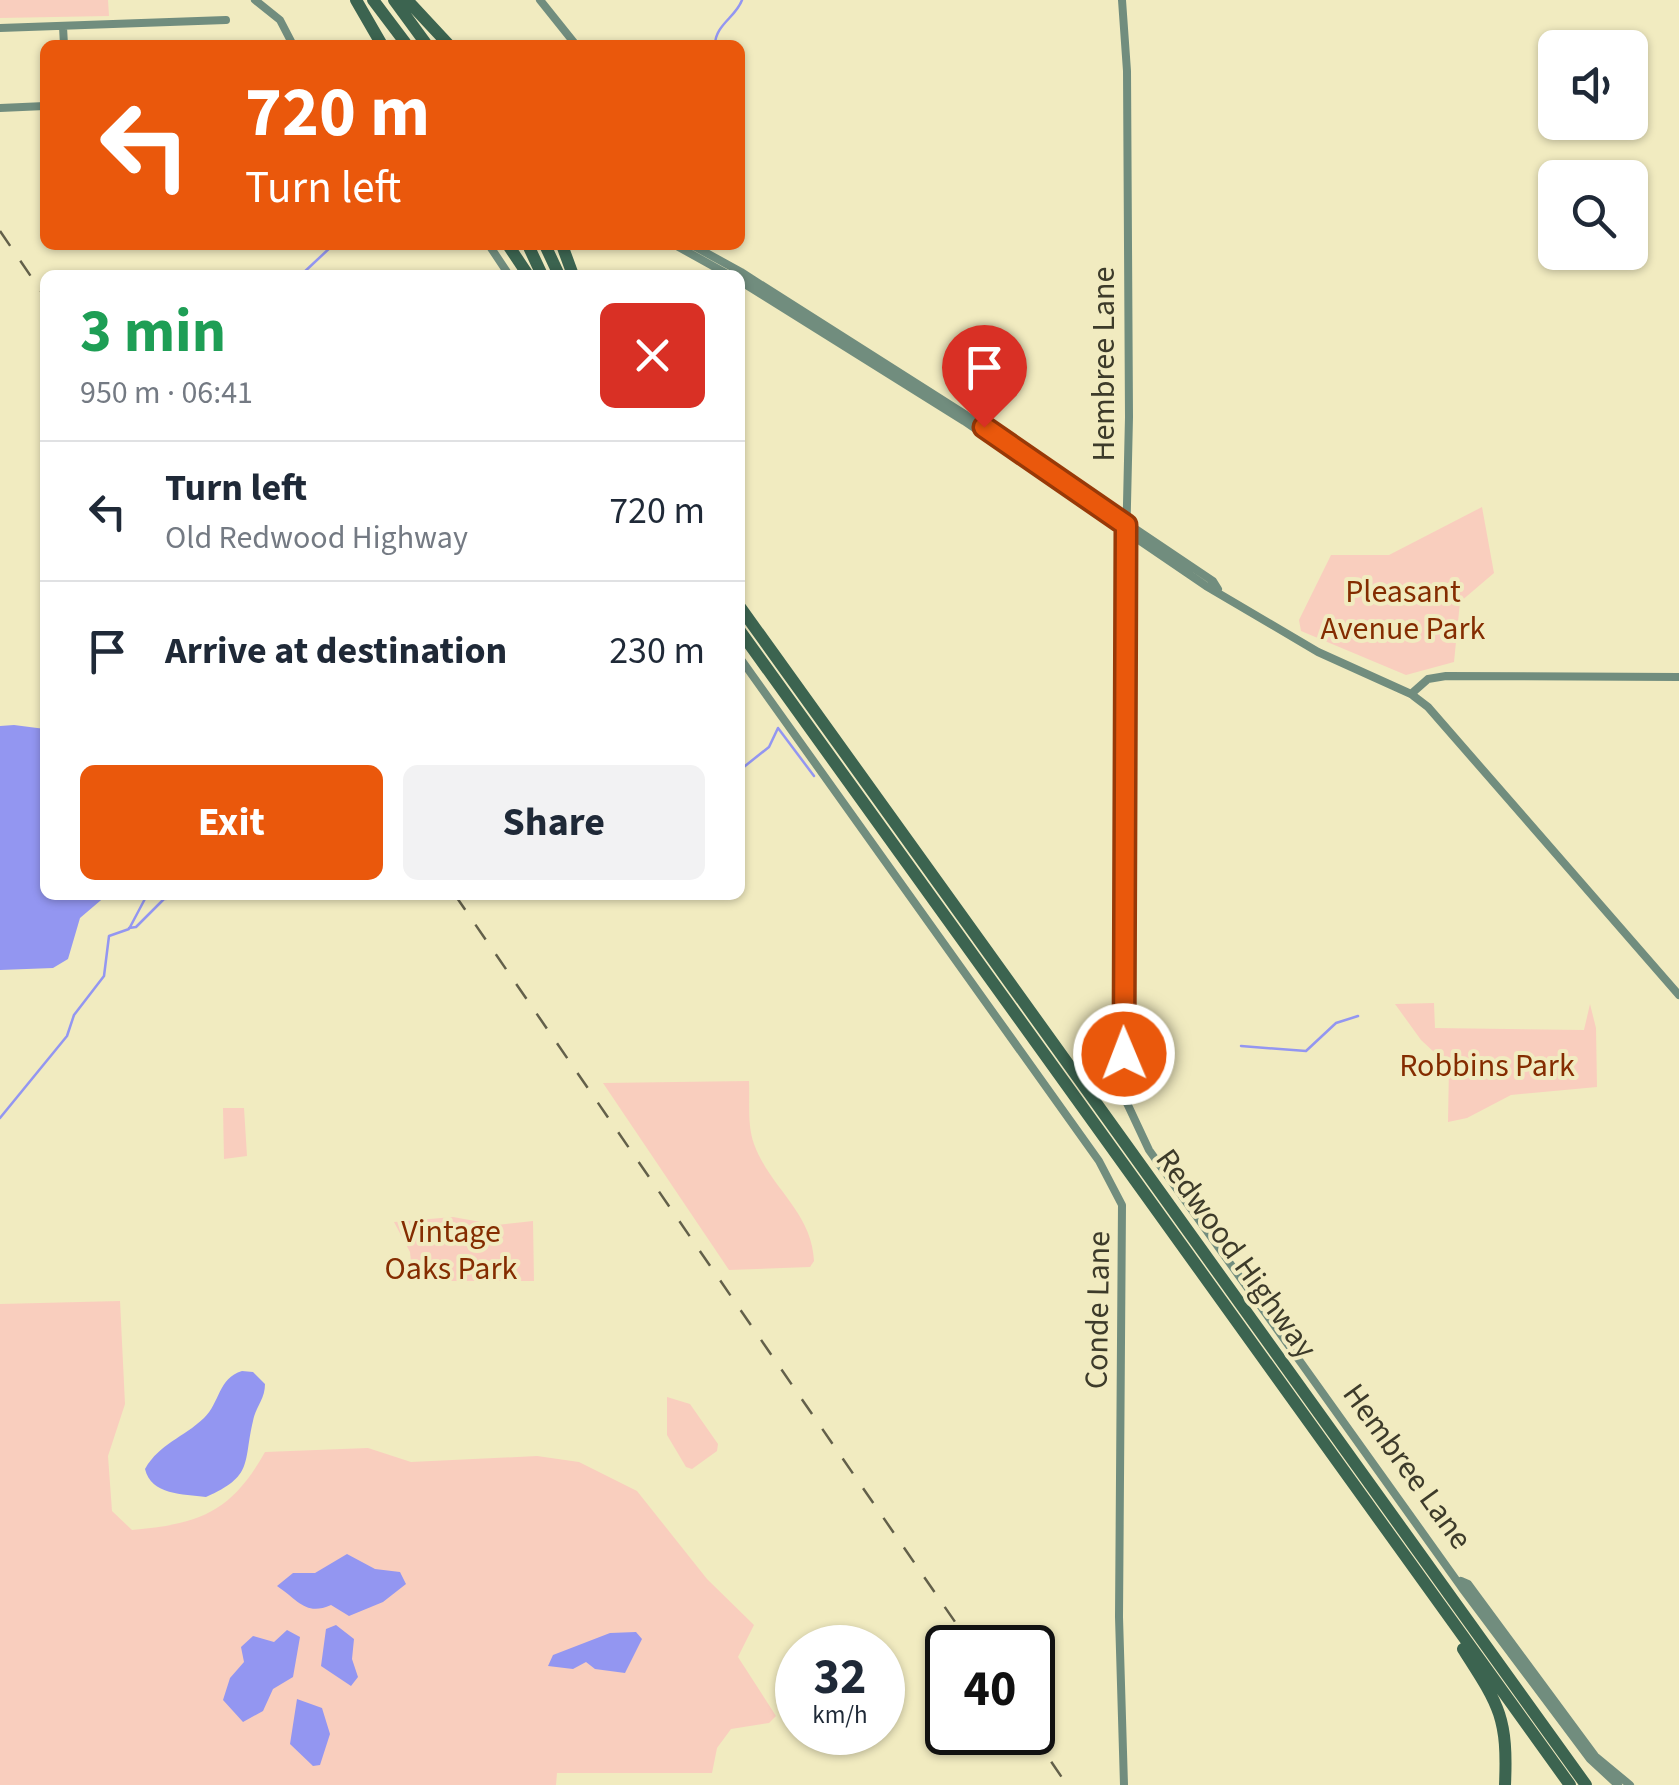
<!DOCTYPE html>
<html lang="en">
<head>
<meta charset="utf-8">
<style>
	body { margin:0; font-family:"Source Sans 3",sans-serif; background:#f2f2f3; color:#1f2937; height:100vh; display:flex; flex-direction:column; font-size:38px; white-space:nowrap }
	* { box-sizing:border-box; margin:0 }
	p { font-size:32px; color:#747a83 }
	.icon { flex:none; width:55px; height:55px; fill:none; stroke:currentColor; stroke-width:2; stroke-linecap:round; stroke-linejoin:round }
	.map { position:relative; flex:1; overflow:hidden }
	.sheet { position:absolute; left:40px; top:270px; width:705px; height:630px; display:flex; flex-direction:column; background:#fff; border-radius:15px; box-shadow:0 2px 8px #0004 }
	.sheet>* { flex:none }
	.guide { position:absolute; left:40px; top:40px; width:705px; height:210px; border-radius:15px; box-shadow:0 2px 8px #0004; background:#ea580c; color:#fff; overflow:hidden }
	.fabs { position:absolute; left:1538px; top:30px; display:grid; gap:20px }
	.fabs a { display:grid; place-items:center; width:110px; height:110px; border-radius:15px; background:#fff; box-shadow:0 2px 8px #0004; font-size:50px }
	.speed { position:absolute; left:775px; top:1625px; display:flex; gap:20px; font-size:50px; font-weight:700; text-align:center }
	.speed>* { display:grid; place-content:center; width:130px; height:130px; border-radius:50%; background:#fff; box-shadow:0 2px 8px #0004; line-height:1 }
	.speed small { font-size:25px; font-weight:400 }
	.speed .limit { border:5px solid #111; border-radius:15px; background:#fff; color:#111 }
	.pin { position:absolute; display:grid; place-items:center; width:85px; height:85px; color:#fff; margin:-102px -42px; border-radius:50% 50% 50% 0; rotate:-45deg; box-shadow:0 0 10px #0007 }
	.pin .icon { rotate:45deg }
	.me { position:absolute; width:110px; margin:-55px; rotate:359deg; stroke-linejoin:round; filter:drop-shadow(0 0 8px #0008) }
	.turn { display:flex; align-items:center; gap:35px; height:210px; padding:0 40px; font-size:45px }
	.turn .icon { width:130px; height:130px; stroke-width:2.5 }
	.turn b { display:block; font-size:70px; line-height:85px }
	.round { display:grid; place-items:center; flex:none; width:105px; height:105px; border-radius:15px; background:#f2f2f3 }
	.overview { display:flex; align-items:center; justify-content:space-between; height:170px; padding:0 40px }
	h1 { font-size:60px; font-weight:700; line-height:75px; color:#1e9e55 }
	.action { display:flex; gap:20px; margin-top:auto; padding:20px 40px }
	.action a { flex:1; height:115px; border-radius:15px; background:#ea580c; color:#fff; font-size:40px; font-weight:700; line-height:115px; text-align:center }
	.action a+a { background:#f2f2f3; color:#1f2937 }
	ul { padding:0; list-style:none }
	li { display:flex; align-items:center; gap:30px; height:140px; padding:0 40px; border-top:2px solid #e0e1e3 }
	li div { flex:1 }
	li b { display:block; font-size:38px }
	li em { font-style:normal }
	.map>svg:first-child { display:block }
	.green { fill:#f9cebe }
	.water { fill:#9396f1 }
	.lines { fill:none; stroke-linecap:round; stroke-linejoin:round }
	.stream { stroke:#9396f1; stroke-width:2.5 }
	.secondary { stroke:#718d7e; stroke-width:8 }
	.highway { stroke:#3c6450; stroke-width:12 }
	.rail { stroke:#63604a; stroke-width:2.5; stroke-dasharray:18 18; stroke-linecap:butt }
	.route-casing { stroke:#983908; stroke-width:25 }
	.route { stroke:#ea580c; stroke-width:18 }
	.labels { text-anchor:middle; stroke-width:8; stroke-linejoin:round; paint-order:stroke }
	.street-label { font-size:32px; fill:#3d3b2a; stroke:#f1ebc0 }
	.park-label { font-size:32px; fill:#842c00; stroke:#f1ebc0 }
</style>
</head>
<body>
<div class="map">
<svg width="1679" height="1785" viewBox="0 0 1679 1785">
	<rect width="100%" height="100%" fill="#f1ebc0"/>
	<!-- green -->
	<path class="green" d="M0 0H108L109 16 0 18Z
		M1482 507 1494 573 1460 602 1454 662 1406 675 1301 631 1299 620 1331 555H1389Z
		M1434 1003 1435 1028 1584 1030 1590 1004 1596 1028 1597 1087 1511 1095 1467 1118 1448 1122 1449 1066 1421 1040 1395 1004Z
		M749 1081C750 1101 747 1125 754 1144 770 1188 812 1212 814 1261L810 1267 729 1270 603 1083Z
		M244 1108 247 1156 224 1159 223 1108Z
		M453 1217 497 1225 533 1221 534 1281H413L410 1252 394 1222Z
		M120 1301 125 1404 108 1456 112 1511 132 1530C199 1524 231 1513 265 1452L368 1448 411 1462 537 1456 579 1462 637 1491 707 1579 754 1625 738 1657 776 1716 769 1723 731 1729 717 1748 712 1773H557L556 1785H0V1304Z
		M667 1397 690 1404 718 1444 717 1451 692 1469 686 1467 667 1435Z"/>
	<!-- water -->
	<path class="water" d="M14 725 45 729V895H107L80 918 68 959 53 968 0 970V726Z
		M242 1371 253 1372 265 1384C265 1399 256 1406 253 1421 243 1463 254 1476 206 1497 183 1494 151 1495 145 1469 160 1443 183 1438 204 1418 220 1403 218 1378 242 1371Z
		M347 1554 375 1569 400 1572 406 1584 383 1602 349 1616 331 1605C306 1616 299 1601 277 1586L293 1573H315Z
		M336 1625 354 1639 352 1659 358 1677 351 1686 321 1666 326 1629Z
		M287 1630 300 1637 293 1677 273 1689 263 1711 243 1722 223 1700 230 1678 244 1662 241 1647 253 1636 274 1642Z
		M636 1632 642 1639 625 1673 595 1669 586 1662 573 1669 548 1666 553 1655 610 1633Z
		M297 1699 322 1708 330 1734 320 1765 313 1766 290 1744Z"/>
	<g class="lines">
		<!-- stream -->
		<path class="stream" d="M715 45C715 25 736 17 742 0
			M301 275 333 245
			M740 770 769 747 778 728 814 776
			M129 928 136 927 164 899 225 895
			M1241 1046 1306 1051 1336 1023 1358 1016
			M0 1118 67 1036 74 1015 104 976 109 936 129 929 147 895"/>
		<!-- secondary -->
		<path class="secondary" d="M255 0 280 20 293 45
			M540 0 576 45
			M1122 0 1127 71 1129 417 1124 634 1126 1101 1149 1150 1462 1588 1590 1759 1618 1785
			M63 27 64 45
			M0 28 226 20
			M0 108 45 106
			M489 245 509 275
			M675 245 729 275
			M692 245 741 272 966 415 1213 581 1218 589
			M740 281 964 421 1206 586 1318 652 1411 694 1428 707 1679 995
			M740 658 1099 1161 1122 1205 1119 1617 1124 1785
			M1411 694 1428 679 1446 676 1679 677
			M1461 1581 1468 1584 1595 1756 1630 1785"/>
		<!-- highway -->
		<path class="highway" d="M356 0 382 45
			M373 0 407 45
			M394 0 427 45
			M407 0 449 45
			M508 245 528 275
			M528 245 542 275
			M545 245 559 275
			M562 245 573 275
			M740 607 1586 1785
			M740 631 1570 1785
			M1463 1649C1499 1705 1508 1717 1505 1785"/>
		<!-- rail -->
		<path class="rail" d="M0 231 45 297
			M455 895 973 1648
			M1031 1732 1067 1785"/>
	</g>
	<g class="lines">
		<defs>
			<path id="route" d="M984 427 1126 525 1124 1054"/>
		</defs>
		<!-- route casing -->
		<use href="#route" class="route-casing"/>
		<!-- route -->
		<use href="#route" class="route"/>
	</g>
	<g class="labels">
		<!-- street labels -->
		<g class="street-label">
			<text transform="translate(1103 364) rotate(-90)" y="11">Hembree Lane</text>
			<text transform="translate(1237 1253) rotate(54)" y="11">Redwood Highway</text>
			<text transform="translate(1097 1310) rotate(-89)" y="11">Conde Lane</text>
			<text transform="translate(1408 1466) rotate(54)" y="11">Hembree Lane</text>
		</g>
		<!-- park labels -->
		<g class="park-label">
			<text x="1403" y="602">Pleasant<tspan x="1403" dy="37">Avenue Park</tspan></text>
			<text x="1487" y="1076">Robbins Park</text>
			<text x="451" y="1242">Vintage<tspan x="451" dy="37">Oaks Park</tspan></text>
		</g>
	</g>
</svg>
<div class="fabs">
<a><svg class="icon" aria-label="sound" viewBox="0 0 24 24"><path d="M4 9h4l5-4v14l-5-4H4zM17 9q2 3 0 6"/></svg></a>
<a><svg class="icon" aria-label="search" viewBox="0 0 24 24"><circle cx="10" cy="10" r="6"/><path d="M15 15l6 6"/></svg></a>
</div>
<div class="speed"><div>32<small>km/h</small></div><div class="limit">40</div></div>
<div class="pin" style="left:984px;top:427px;background:#d93025"><svg class="icon" aria-label="arrive" viewBox="0 0 24 24"><path d="M6 21V4h12l-3 4 3 4H6"/></svg></div>
<svg class="me" style="left:1124px;top:1054px" viewBox="-20 -20 40 40"><circle r="17" fill="#ea580c" stroke="#fff" stroke-width="3"/><path d="M0-11L8 9 0 5-8 9z" fill="#fff"/></svg>
<div class="guide">
<div class="turn"><svg class="icon" aria-label="left" viewBox="0 0 24 24"><path d="M17 20v-9H6M10 6l-5 5 5 5"/></svg><div><b>720 m</b>Turn left</div></div>
</div>
<section class="sheet">
<div class="overview"><div><h1>3 min</h1><p>950 m · 06:41</p></div><a class="round" style="background:#d93025;color:#fff"><svg class="icon" aria-label="close" viewBox="0 0 24 24"><path d="M6 6l12 12M18 6L6 18"/></svg></a></div>
<ul>
<li><svg class="icon" aria-label="left" viewBox="0 0 24 24"><path d="M17 20v-9H6M10 6l-5 5 5 5"/></svg><div><b>Turn left</b><p>Old Redwood Highway</p></div><em>720 m</em></li>
<li><svg class="icon" aria-label="arrive" viewBox="0 0 24 24"><path d="M6 21V4h12l-3 4 3 4H6"/></svg><div><b>Arrive at destination</b></div><em>230 m</em></li>
</ul>
<div class="action"><a>Exit</a><a>Share</a></div>
</section>
</div>
</body>
</html>
